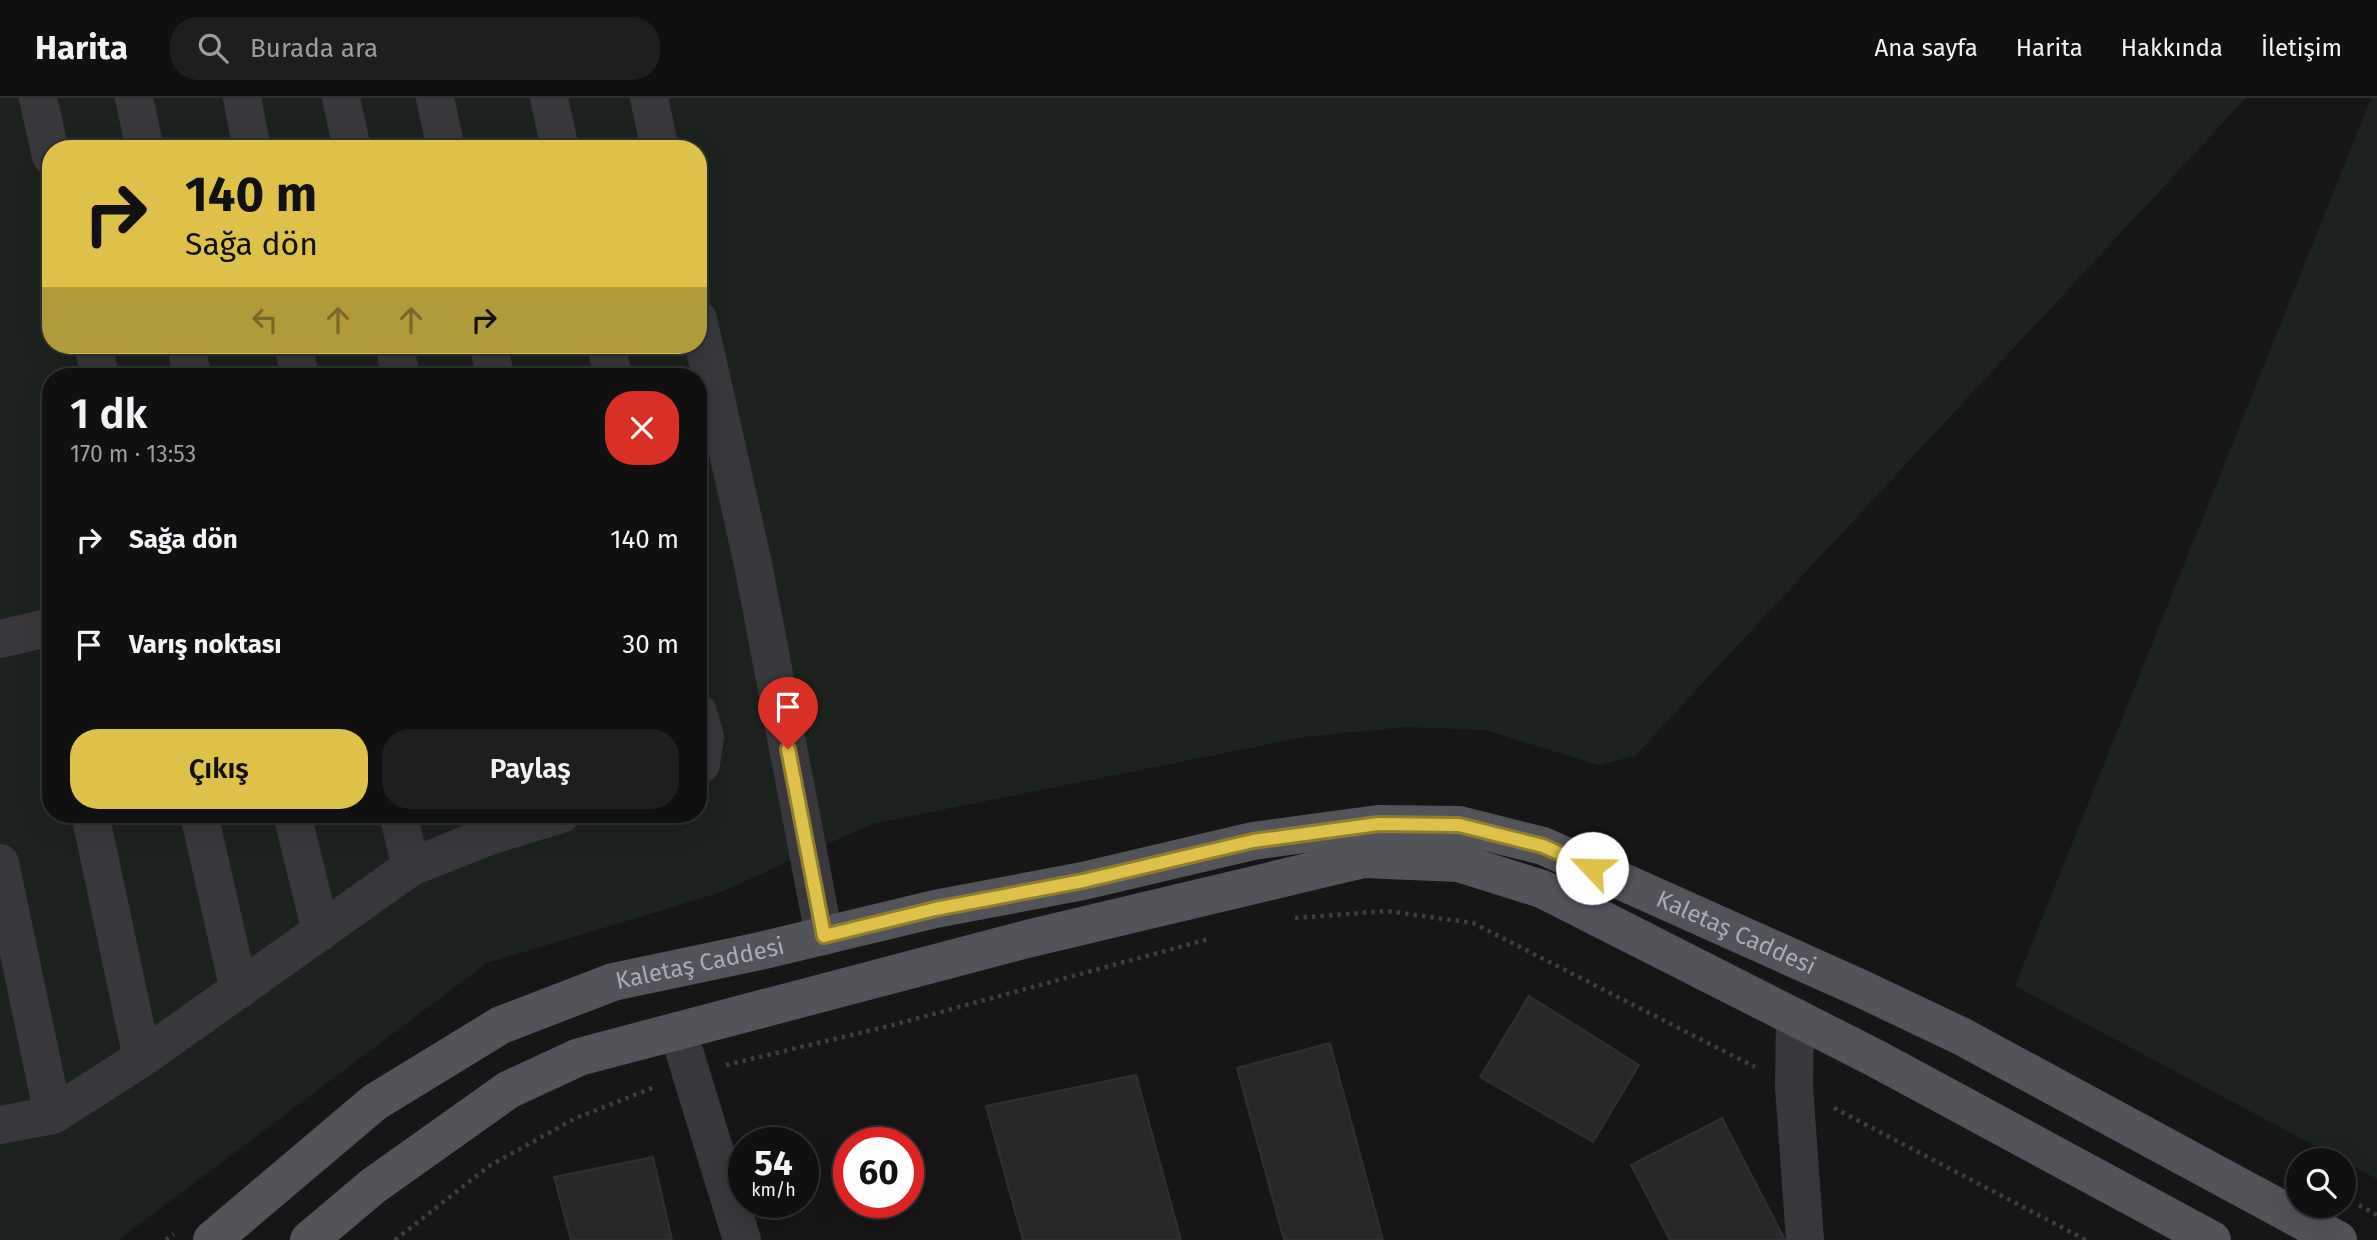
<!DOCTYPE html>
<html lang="tr">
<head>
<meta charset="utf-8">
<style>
	body { margin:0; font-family:"Fira Sans",sans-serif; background:#1e1e1f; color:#f1f3f6; height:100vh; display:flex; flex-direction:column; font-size:26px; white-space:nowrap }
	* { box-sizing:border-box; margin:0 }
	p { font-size:23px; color:#9c9d9f }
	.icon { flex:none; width:38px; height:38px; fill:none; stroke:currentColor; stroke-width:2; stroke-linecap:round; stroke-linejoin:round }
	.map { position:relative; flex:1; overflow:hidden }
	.panel { position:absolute; left:42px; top:270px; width:665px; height:455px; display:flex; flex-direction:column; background:#101011; border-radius:28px; box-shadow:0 7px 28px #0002,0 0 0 2px #303031 }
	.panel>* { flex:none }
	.top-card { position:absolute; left:42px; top:42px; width:665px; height:214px; border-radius:28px; box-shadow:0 7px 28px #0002,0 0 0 2px #303031; background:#ddc148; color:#111; overflow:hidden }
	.tools { position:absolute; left:2286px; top:1050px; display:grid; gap:14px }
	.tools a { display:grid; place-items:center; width:70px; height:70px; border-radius:50%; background:#101011; box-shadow:0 7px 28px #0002,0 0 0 2px #303031; font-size:35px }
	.speed { position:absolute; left:728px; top:1029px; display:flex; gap:14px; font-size:35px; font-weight:700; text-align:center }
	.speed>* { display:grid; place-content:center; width:91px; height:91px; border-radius:50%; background:#101011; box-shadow:0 7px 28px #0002,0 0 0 2px #303031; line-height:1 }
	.speed small { font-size:18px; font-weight:400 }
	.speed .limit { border:10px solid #d22; background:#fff; color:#111 }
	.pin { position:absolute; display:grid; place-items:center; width:60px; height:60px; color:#fff; margin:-72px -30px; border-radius:50% 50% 50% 0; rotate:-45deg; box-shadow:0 0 7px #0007 }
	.pin .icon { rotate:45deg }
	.me { position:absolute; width:77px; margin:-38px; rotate:294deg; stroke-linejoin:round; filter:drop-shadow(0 0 5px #0008) }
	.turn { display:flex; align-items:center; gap:24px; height:147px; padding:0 28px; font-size:32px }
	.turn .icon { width:91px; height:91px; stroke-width:2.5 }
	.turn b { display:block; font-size:49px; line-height:60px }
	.lanes { display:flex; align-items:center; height:66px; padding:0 28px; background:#0003; justify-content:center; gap:35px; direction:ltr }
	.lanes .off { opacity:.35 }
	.round { display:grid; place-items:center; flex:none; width:74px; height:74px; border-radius:28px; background:#1e1e1f }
	.summary { display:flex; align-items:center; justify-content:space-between; height:119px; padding:0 28px }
	h1 { font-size:42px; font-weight:600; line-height:52px }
	.primary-button { display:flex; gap:14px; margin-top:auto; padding:14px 28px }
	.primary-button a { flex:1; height:80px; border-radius:28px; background:#ddc148; color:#111; font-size:28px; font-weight:600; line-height:80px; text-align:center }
	.primary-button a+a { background:#1e1e1f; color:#f1f3f6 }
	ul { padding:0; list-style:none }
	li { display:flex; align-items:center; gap:21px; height:105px; padding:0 28px }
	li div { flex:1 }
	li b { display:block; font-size:26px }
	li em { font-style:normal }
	header { display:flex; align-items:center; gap:42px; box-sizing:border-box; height:98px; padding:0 35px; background:#101011; border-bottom:2px solid #303031 }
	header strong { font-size:33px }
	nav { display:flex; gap:38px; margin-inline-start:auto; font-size:24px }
	.search { width:490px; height:63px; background:#1e1e1f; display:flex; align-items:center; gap:18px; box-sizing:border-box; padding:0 24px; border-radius:28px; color:#9c9d9f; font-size:26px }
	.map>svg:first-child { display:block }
	.green { fill:#1c221e; fill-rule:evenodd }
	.building { fill:#29292b; stroke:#303033; stroke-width:2 }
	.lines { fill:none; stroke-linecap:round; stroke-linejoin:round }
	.path { stroke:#3d3e43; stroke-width:4.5; stroke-dasharray:3.5 5; stroke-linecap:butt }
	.minor { stroke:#37373c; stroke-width:38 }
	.major { stroke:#53545a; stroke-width:38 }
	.route-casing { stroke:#907d2f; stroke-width:18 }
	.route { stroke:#ddc148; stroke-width:12 }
	.labels { text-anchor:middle; stroke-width:7; stroke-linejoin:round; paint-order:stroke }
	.street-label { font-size:24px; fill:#a9abb6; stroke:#111112 }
</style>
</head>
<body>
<header>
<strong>Harita</strong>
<div class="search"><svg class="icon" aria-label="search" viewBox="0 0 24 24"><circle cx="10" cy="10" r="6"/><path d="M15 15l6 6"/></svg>Burada ara</div>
<nav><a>Ana sayfa</a><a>Harita</a><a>Hakkında</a><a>İletişim</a></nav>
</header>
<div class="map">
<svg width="2377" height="1142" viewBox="0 0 2377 1142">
	<rect width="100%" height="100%" fill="#161617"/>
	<!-- green -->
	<path class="green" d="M0 0H2246L1635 658 1598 667 1485 632 1405 629 1304 639 872 726 719 795 487 865 118 1142H0ZM51 51H698V247H51ZM51 278H698V716H51Z
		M2371 0H2377V1081L2015 888Z"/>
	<!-- building -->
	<path class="building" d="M1529 898 1639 967 1593 1044 1480 979Z
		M1330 945 1383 1142H1284L1237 970Z
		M1136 977 1181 1142H1023L986 1008Z
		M1722 1020 1785 1142H1670L1631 1067Z
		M653 1059 672 1142H571L554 1079Z"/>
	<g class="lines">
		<!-- path -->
		<path class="path" d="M1295 820 1387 813 1473 825 1755 969
			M726 967 893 927 1209 841
			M1834 1010 2086 1142
			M2359 1107 2377 1117
			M166 1142 174 1136
			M395 1142 489 1068 576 1020 655 989"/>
		<!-- minor -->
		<path class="minor" d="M38 0 51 58
			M134 0 145 51
			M242 0 252 51
			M341 0 352 51
			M435 0 446 51
			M549 0 560 51
			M649 0 660 51
			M698 221 753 466 824 838
			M93 247 100 278
			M186 247 192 278
			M293 247 300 278
			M394 247 401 278
			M489 247 495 278
			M606 247 613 278
			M0 541 51 529
			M698 614 705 639 701 666 698 668
			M90 716 142 960
			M199 716 239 892
			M292 716 321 834
			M398 716 411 769
			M0 765 53 1017
			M1795 919 1794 989 1805 1142
			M678 933 742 1142
			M0 1027 53 1017 142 960 411 769 489 738 561 716"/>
		<!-- major -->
		<g class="major">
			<path id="s1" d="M212 1142 375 1004 501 927 613 884 760 853 935 811 1083 783 1253 743 1378 726 1459 727 1543 748 1862 891 1961 938 2338 1142"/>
			<path d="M309 1142 373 1088 508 992 579 959 1027 841 1363 761 1459 765 1542 791 1875 960 2212 1142"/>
		</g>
	</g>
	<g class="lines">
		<defs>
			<path id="route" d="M788 651 824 838 935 811 1083 783 1253 743 1378 726 1459 727 1543 748 1592 770"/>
		</defs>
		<!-- route casing -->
		<use href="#route" class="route-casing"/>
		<!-- route -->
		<use href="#route" class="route"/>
	</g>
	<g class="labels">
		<!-- street labels -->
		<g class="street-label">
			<text dy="8" stroke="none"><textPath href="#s1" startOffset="1642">Kaletaş Caddesi</textPath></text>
			<text dy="8" stroke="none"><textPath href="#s1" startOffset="570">Kaletaş Caddesi</textPath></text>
		</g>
	</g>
</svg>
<div class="tools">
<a><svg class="icon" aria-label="search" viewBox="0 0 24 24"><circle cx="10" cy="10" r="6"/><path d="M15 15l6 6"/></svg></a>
</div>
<div class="speed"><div>54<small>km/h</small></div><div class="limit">60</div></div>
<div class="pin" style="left:788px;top:651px;background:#d93025"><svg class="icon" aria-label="arrive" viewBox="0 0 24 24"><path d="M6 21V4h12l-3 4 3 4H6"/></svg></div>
<svg class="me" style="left:1592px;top:770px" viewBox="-20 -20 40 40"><circle r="19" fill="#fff"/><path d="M0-13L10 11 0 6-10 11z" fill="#ddc148"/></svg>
<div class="top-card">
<div class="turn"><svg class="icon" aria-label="right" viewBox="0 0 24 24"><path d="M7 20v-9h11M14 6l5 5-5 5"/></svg><div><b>140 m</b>Sağa dön</div></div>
<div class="lanes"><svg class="icon off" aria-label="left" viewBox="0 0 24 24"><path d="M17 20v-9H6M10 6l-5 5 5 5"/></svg><svg class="icon off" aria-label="ahead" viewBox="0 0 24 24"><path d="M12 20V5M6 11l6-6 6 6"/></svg><svg class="icon off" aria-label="ahead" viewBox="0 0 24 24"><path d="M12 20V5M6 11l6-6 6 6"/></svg><svg class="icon" aria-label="right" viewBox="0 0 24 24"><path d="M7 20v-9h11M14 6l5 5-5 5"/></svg></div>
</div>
<section class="panel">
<div class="summary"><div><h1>1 dk</h1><p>170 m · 13:53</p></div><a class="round" style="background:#d93025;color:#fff"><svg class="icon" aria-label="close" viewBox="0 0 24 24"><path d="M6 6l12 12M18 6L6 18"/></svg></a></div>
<ul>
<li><svg class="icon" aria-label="right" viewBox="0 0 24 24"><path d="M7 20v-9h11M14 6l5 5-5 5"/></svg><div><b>Sağa dön</b></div><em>140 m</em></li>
<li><svg class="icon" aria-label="arrive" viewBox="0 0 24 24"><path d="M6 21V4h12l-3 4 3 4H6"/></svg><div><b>Varış noktası</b></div><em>30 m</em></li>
</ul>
<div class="primary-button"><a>Çıkış</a><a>Paylaş</a></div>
</section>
</div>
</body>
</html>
